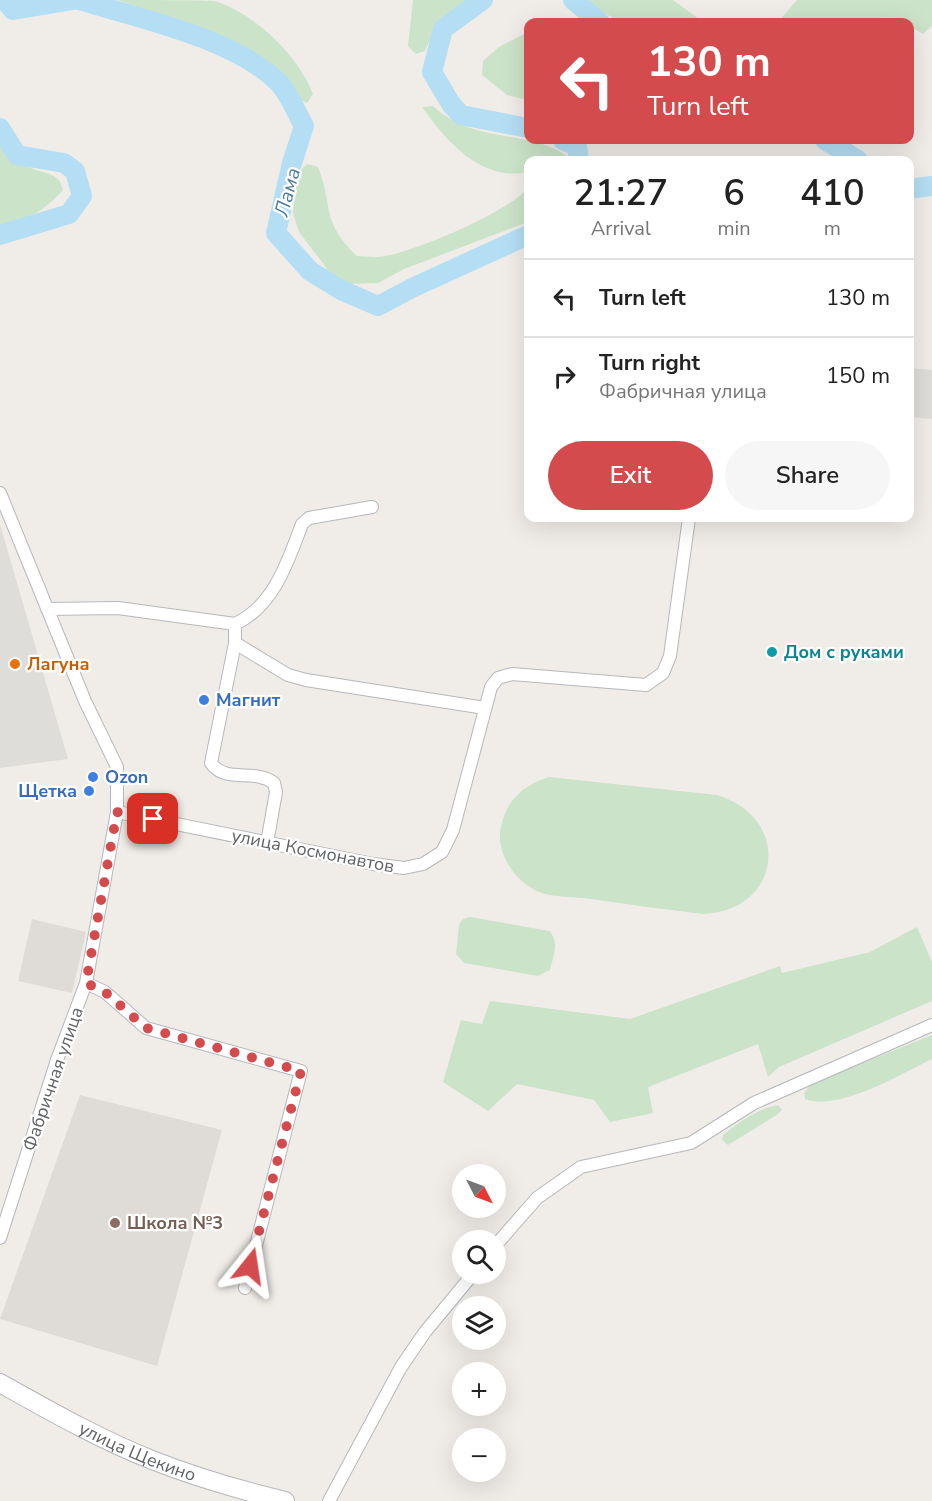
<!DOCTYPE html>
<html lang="en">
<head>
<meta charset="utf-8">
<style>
	body { margin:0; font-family:"Nunito Sans",sans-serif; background:#f6f6f6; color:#222; height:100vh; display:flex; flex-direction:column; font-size:22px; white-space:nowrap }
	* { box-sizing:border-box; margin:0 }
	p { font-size:20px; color:#767676 }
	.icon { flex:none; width:33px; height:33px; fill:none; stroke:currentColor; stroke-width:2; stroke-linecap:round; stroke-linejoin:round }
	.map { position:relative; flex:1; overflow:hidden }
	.side { position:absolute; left:524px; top:156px; width:390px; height:366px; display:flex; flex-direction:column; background:#fff; border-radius:12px; box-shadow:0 6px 24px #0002 }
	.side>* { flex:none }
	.guide { position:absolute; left:524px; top:18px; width:390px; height:126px; border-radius:12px; box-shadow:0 6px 24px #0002; background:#d44b4d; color:#fff; overflow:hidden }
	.needle { width:39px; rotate:132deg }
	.fabs { position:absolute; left:452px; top:1164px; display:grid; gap:12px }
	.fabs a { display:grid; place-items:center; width:54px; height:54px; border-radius:50%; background:#fff; box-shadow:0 6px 24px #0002; font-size:30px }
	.pin { position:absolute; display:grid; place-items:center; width:51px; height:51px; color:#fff; margin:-26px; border-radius:12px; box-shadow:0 3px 9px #0006 }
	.me { position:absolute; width:66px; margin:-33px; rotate:15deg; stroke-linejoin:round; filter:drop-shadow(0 0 4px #0008) }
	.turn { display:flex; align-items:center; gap:21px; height:126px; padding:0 24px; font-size:27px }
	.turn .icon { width:78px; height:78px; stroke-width:2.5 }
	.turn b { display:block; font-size:42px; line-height:51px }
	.eta { display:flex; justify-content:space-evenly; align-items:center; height:102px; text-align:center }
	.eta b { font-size:36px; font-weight:600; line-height:42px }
	.primary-button { display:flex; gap:12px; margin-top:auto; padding:12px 24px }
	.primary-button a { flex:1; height:69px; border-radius:36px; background:#d44b4d; color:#fff; font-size:24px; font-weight:600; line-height:69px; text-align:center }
	.primary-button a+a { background:#f6f6f6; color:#222 }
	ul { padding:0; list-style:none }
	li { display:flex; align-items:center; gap:18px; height:78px; padding:0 24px; border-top:2px solid #e0e0e0 }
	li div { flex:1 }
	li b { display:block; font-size:22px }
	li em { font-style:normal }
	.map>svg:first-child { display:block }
	.industrial { fill:#dfddda }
	.education { fill:#dfdcd7 }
	.green { fill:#cbe3c9 }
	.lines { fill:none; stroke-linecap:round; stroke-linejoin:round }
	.river { stroke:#b4def4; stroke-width:20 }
	.street-casing { stroke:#b5b8bb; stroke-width:14 }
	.secondary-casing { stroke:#b5b7bb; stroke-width:20 }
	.street { stroke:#fff; stroke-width:12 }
	.secondary { stroke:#fff; stroke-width:18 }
	.route { stroke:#d44b4d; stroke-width:10; stroke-dasharray:0 18 }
	.culture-dot { fill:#0f9aa8; stroke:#fff; stroke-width:2 }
	.food-dot { fill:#e8710a; stroke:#fff; stroke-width:2 }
	.shop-dot { fill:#3f7fe0; stroke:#fff; stroke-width:2 }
	.education-dot { fill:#8d6e63; stroke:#fff; stroke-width:2 }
	.labels { text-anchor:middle; stroke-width:4.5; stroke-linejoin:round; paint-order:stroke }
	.culture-label { font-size:18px; font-weight:bold; fill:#0d838f; stroke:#fff; text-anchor:start }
	.food-label { font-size:18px; font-weight:bold; fill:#c56008; stroke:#fff; text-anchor:start }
	.shop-label { font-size:18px; font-weight:bold; fill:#366cbe; stroke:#fff; text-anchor:start }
	.street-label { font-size:18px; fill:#606366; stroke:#fff }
	.education-label { font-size:18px; font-weight:bold; fill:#785e54; stroke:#fff; text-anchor:start }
	.water-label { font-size:20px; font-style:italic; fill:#4e7b9d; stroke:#fff }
</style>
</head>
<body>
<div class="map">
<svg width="932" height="1501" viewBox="0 0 932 1501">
	<rect width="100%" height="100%" fill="#f0ede9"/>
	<!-- industrial -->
	<path class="industrial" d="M909 368 932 370V419L909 417Z
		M0 524 68 759 0 768Z"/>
	<!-- education -->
	<path class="education" d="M32 919 86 932 72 993 18 981Z
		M80 1095 222 1130 157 1366 0 1319Z"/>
	<!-- green -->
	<path class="green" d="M117 0C137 0 199 0 215 1 255 14 298 55 313 94L307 103 297 98 260 58 185 22Z
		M413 0H468C447 15 435 27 425 51L416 54 408 46Z
		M584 0H673L703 22H619Z
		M797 0H932V26L923 34 913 28 909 33V22H778Z
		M528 32V100H527L507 95 482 75 483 61 499 47Z
		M433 106C475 145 525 128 566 155L567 160H528V172C481 182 446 141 422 107Z
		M0 147C10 157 21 163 33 169 46 174 60 173 63 190 45 210 27 221 0 227Z
		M307 164 318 167C334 207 320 220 357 256 366 256 376 258 385 256 417 251 508 212 528 188V222L404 269 378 283 347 284 331 274 299 232 293 213 295 190 298 173Z
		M549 777 717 795C793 818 782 911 703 914 663 909 624 904 584 898 570 897 552 897 539 892 515 882 495 853 501 826 507 799 524 785 549 777Z
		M470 917 549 931C560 941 553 957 550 970L538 976 464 963 456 954 459 925 463 919Z
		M917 927 932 962V1001L779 1067 768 1077 758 1044 648 1087 653 1113 610 1122 594 1100 517 1084 488 1111 443 1082 461 1020 482 1024 490 1001 630 1019 780 966 782 973 870 952Z
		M932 1035V1059C901 1074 838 1112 805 1099L804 1093 811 1084Z
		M778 1105 782 1110 778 1114 728 1145 722 1140 723 1135C739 1122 757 1109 778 1105Z"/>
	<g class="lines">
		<!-- river -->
		<path class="river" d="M5 0 13 10 73 0
			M79 0C138 18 233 38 278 82 289 93 296 112 304 126L292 163 276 233 310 271 341 290 378 306 412 288 528 235
			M483 0 443 29 432 72 451 104 461 115 528 128
			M573 0 600 22
			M0 128 17 155 64 163 75 171 82 196 69 214 0 235
			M563 140 577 146 579 160
			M825 140 858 160
			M909 189 932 186"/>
		<defs>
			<path id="street" d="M0 493 85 701 117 767V812L86 983 57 1060 0 1238
				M47 609 118 608 235 624C274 606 288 561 302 524L309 518 372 507
				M235 624V643L211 763C225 784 255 768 274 783L276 792 267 843
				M235 643 288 675 306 680 485 708
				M117 812 373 864 404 868 423 864 442 852 453 830 491 687 498 678 512 674 646 685 663 673 670 656 689 518
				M86 983 105 992 146 1028 301 1071 245 1288
				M495 1246 537 1198 581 1167 691 1143 754 1103 932 1025
				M329 1501 401 1367 425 1332 473 1274"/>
			<g id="secondary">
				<path id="s1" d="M0 1383C50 1411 99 1439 152 1460 195 1477 240 1490 285 1501"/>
			</g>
		</defs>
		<!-- street casing -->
		<use href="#street" class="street-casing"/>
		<!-- secondary casing -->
		<use href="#secondary" class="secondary-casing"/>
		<!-- street -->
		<use href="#street" class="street"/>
		<!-- secondary -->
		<use href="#secondary" class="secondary"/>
	</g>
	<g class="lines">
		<!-- route -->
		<path class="route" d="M153 819 117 812 86 983 105 992 146 1028 301 1071 250 1266"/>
	</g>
	<!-- markers -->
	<circle class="culture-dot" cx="772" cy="652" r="6"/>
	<circle class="food-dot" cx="15" cy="664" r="6"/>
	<g class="shop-dot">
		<circle cx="204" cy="700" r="6"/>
		<circle cx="93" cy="777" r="6"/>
		<circle cx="89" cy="791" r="6"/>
	</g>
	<circle class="education-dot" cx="115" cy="1223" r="6"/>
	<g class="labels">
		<!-- culture labels -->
		<g class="culture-label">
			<text x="784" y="658">Дом с руками</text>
		</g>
		<!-- food labels -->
		<g class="food-label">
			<text x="27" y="670">Лагуна</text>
		</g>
		<!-- shop labels -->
		<g class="shop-label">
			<text x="216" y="706">Магнит</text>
			<text x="105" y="783">Ozon</text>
			<text x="77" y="797" text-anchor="end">Щетка</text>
		</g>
		<!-- street labels -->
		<g class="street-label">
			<text transform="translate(313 851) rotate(11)" y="6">улица Космонавтов</text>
			<text transform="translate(53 1079) rotate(-71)" y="6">Фабричная улица</text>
			<text dy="6" stroke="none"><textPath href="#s1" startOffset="154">улица Щекино</textPath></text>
		</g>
		<!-- education labels -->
		<g class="education-label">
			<text x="127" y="1229">Школа №3</text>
		</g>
		<!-- water labels -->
		<g class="water-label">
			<text transform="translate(287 192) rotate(-75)" y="7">Лама</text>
		</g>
	</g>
</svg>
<div class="fabs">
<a><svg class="needle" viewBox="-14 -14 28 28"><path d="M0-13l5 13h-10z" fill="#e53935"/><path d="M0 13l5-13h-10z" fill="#767676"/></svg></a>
<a><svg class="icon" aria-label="search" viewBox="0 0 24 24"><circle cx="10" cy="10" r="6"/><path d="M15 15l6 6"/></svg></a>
<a><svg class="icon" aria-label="layers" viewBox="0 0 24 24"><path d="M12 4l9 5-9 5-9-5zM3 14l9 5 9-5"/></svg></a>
<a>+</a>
<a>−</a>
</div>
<div class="pin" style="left:153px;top:819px;background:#d93025"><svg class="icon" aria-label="arrive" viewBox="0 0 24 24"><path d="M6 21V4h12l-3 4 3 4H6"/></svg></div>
<svg class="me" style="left:250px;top:1266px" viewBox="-20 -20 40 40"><path d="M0-17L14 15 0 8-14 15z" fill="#d44b4d" stroke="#fff" stroke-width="4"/></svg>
<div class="guide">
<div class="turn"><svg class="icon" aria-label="left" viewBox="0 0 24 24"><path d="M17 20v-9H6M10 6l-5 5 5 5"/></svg><div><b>130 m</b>Turn left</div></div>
</div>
<section class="side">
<div class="eta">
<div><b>21:27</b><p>Arrival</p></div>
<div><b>6</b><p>min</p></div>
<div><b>410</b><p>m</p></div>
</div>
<ul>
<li><svg class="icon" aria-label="left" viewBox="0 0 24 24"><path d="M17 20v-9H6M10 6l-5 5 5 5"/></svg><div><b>Turn left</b></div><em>130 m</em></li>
<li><svg class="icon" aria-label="right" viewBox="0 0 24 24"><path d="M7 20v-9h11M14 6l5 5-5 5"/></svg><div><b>Turn right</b><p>Фабричная улица</p></div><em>150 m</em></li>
</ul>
<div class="primary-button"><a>Exit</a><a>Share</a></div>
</section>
</div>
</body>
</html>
